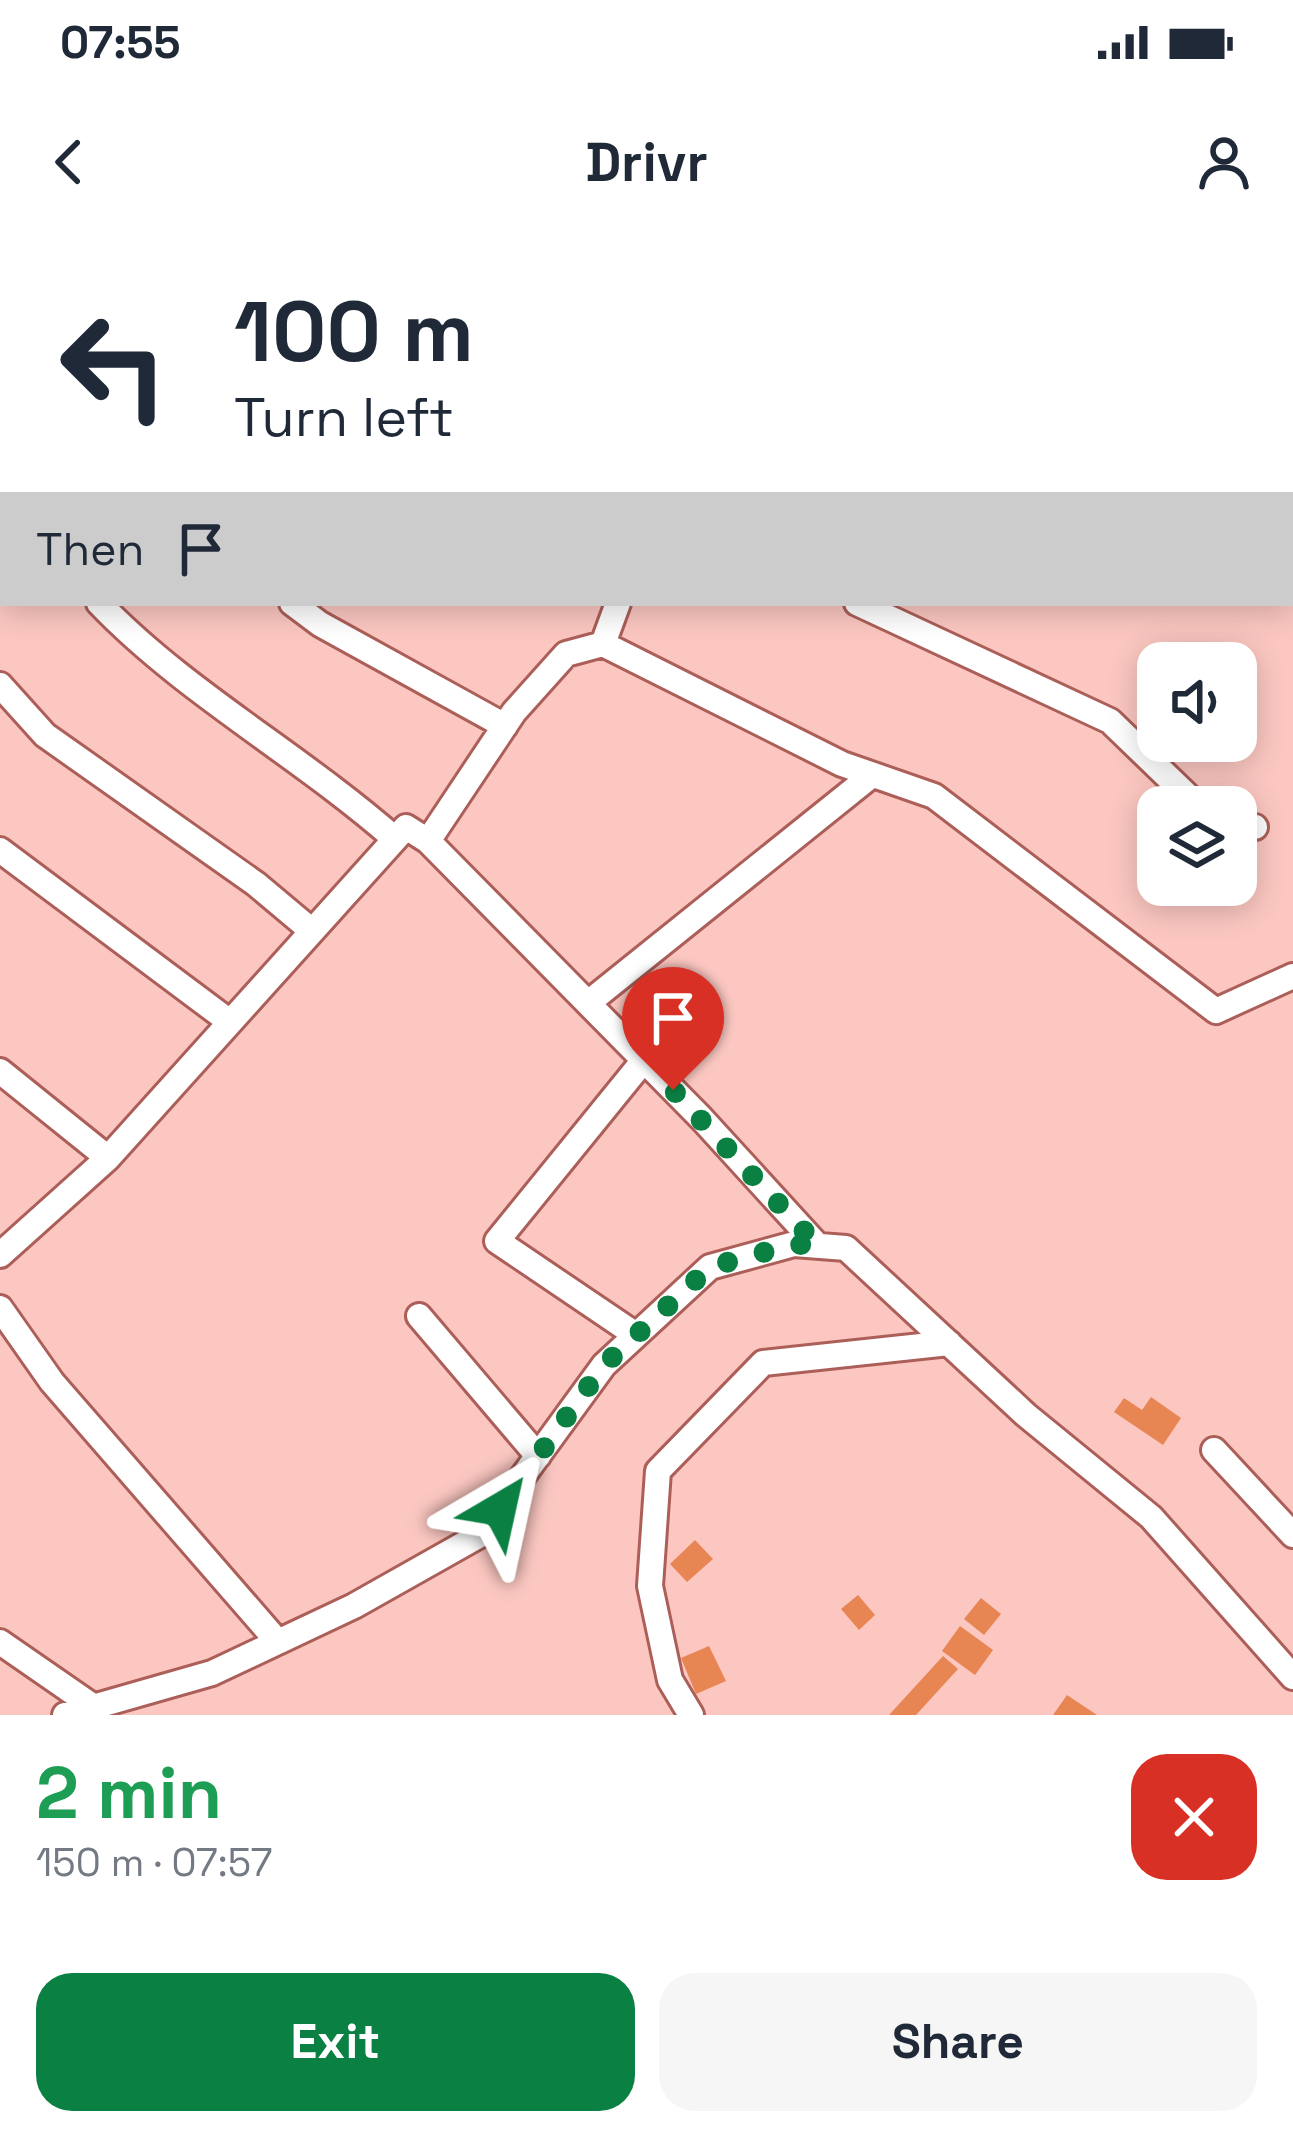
<!DOCTYPE html>
<html lang="en">
<head>
<meta charset="utf-8">
<style>
	body { margin:0; font-family:"Space Grotesk",sans-serif; background:#f6f6f7; color:#1f2937; height:100vh; display:flex; flex-direction:column; font-size:45px; white-space:nowrap }
	* { box-sizing:border-box; margin:0 }
	p { font-size:39px; color:#747a83 }
	.icon { flex:none; width:66px; height:66px; fill:none; stroke:currentColor; stroke-width:2; stroke-linecap:round; stroke-linejoin:round }
	.map { position:relative; height:1475px; overflow:hidden }
	.drawer { display:flex; flex-direction:column; background:#fff; flex:1 }
	.drawer>* { flex:none }
	.banner { position:absolute; left:0px; top:0px; width:1293px; height:366px; box-shadow:0 6px 30px #0003; background:#fff; color:#1f2937; overflow:hidden }
	.fabs { position:absolute; left:1137px; top:402px; display:grid; gap:24px }
	.fabs a { display:grid; place-items:center; width:120px; height:120px; border-radius:24px; background:#fff; box-shadow:0 6px 30px #0003; font-size:60px }
	.pin { position:absolute; display:grid; place-items:center; width:102px; height:102px; color:#fff; margin:-123px -51px; border-radius:50% 50% 50% 0; rotate:-45deg; box-shadow:0 0 12px #0007 }
	.pin .icon { rotate:45deg }
	.me { position:absolute; width:132px; margin:-66px; rotate:36deg; stroke-linejoin:round; filter:drop-shadow(0 0 9px #0008) }
	.turn { display:flex; align-items:center; gap:42px; height:252px; padding:0 36px; font-size:54px }
	.turn .icon { width:156px; height:156px; stroke-width:2.5 }
	.turn b { display:block; font-size:84px; line-height:102px }
	.then { display:flex; align-items:center; height:114px; padding:0 36px; background:#0003; gap:24px; font-size:45px }
	.round { display:grid; place-items:center; flex:none; width:126px; height:126px; border-radius:36px; background:#f6f6f7 }
	.headline { display:flex; align-items:center; justify-content:space-between; height:204px; padding:0 36px }
	h1 { font-size:72px; font-weight:800; line-height:90px; color:#1e9e55 }
	.primary-button { display:flex; gap:24px; margin-top:auto; padding:24px 36px }
	.primary-button a { flex:1; height:138px; border-radius:36px; background:#0b8043; color:#fff; font-size:48px; font-weight:800; line-height:138px; text-align:center }
	.primary-button a+a { background:#f6f6f7; color:#1f2937 }
	.status { display:flex; justify-content:space-between; align-items:center; height:84px; padding:0 60px; background:#fff; direction:ltr }
	.status svg { height:33px; fill:currentColor }
	header { display:flex; justify-content:space-between; align-items:center; height:156px; padding:0 36px; background:#fff; font-size:54px; font-weight:800 }
	.map>svg:first-child { display:block }
	.building { fill:#e78553 }
	.lines { fill:none; stroke-linecap:round; stroke-linejoin:round }
	.minor-casing { stroke:#ac5f58; stroke-width:30 }
	.minor { stroke:#fff; stroke-width:24 }
	.route { stroke:#0b8043; stroke-width:21; stroke-dasharray:0 37.8 }
</style>
</head>
<body>
<div class="status"><b>07:55</b><svg viewBox="0 0 49 12"><path d="M0 12V9h3v3zM5 12V6h3v6zM10 12V3h3v9zM15 12V0h3v12zM26 1h20v11H26zM47 4h2v5h-2z"/></svg></div>
<header><svg class="icon" aria-label="back" viewBox="0 0 24 24"><path d="M15 5l-7 7 7 7"/></svg>Drivr<svg class="icon" aria-label="person" viewBox="0 0 24 24"><circle cx="12" cy="8" r="4"/><path d="M4 21q1-7 8-7t8 7"/></svg></header>
<div class="map">
<svg width="1293" height="1475" viewBox="0 0 1293 1475">
	<rect width="100%" height="100%" fill="#fcc7c1"/>
	<!-- building -->
	<path class="building" d="M1151 1157 1181 1178 1163 1205 1114 1172 1124 1158 1142 1170Z
		M695 1300 713 1319 687 1342 670 1324Z
		M858 1355 875 1375 859 1390 841 1369Z
		M981 1358 1001 1374 984 1395 964 1379Z
		M960 1386 993 1410 975 1435 942 1411Z
		M709 1406 726 1441 696 1454 681 1418Z
		M943 1416 958 1429 916 1475H889Z
		M1067 1455 1097 1475H1053Z"/>
	<g class="lines">
		<defs>
			<path id="minor" d="M99 363C184 452 301 516 395 599
				M292 363 320 384 505 486
				M857 363 1110 481 1199 567
				M603 404 842 524 934 556 1216 771 1293 736
				M0 445 45 495 256 644 312 691
				M1236 586 1255 587
				M428 601 514 472 566 414 603 404 618 363
				M0 610 230 782
				M588 763 872 535
				M0 831 108 918
				M0 1015 108 918 406 587 428 601 702 879 818 1006
				M0 1068 52 1142 278 1402
				M419 1076 538 1216
				M636 1095 497 1001 644 820
				M1214 1210 1293 1295
				M0 1402 94 1467
				M65 1475 212 1433 354 1366 480 1295 604 1125 710 1027 794 1004 846 1008 1026 1175 1151 1277 1293 1437
				M691 1475 670 1440 650 1346 658 1231 763 1123 949 1103"/>
		</defs>
		<!-- minor casing -->
		<use href="#minor" class="minor-casing"/>
		<!-- minor -->
		<use href="#minor" class="minor"/>
	</g>
	<g class="lines">
		<!-- route -->
		<path class="route" d="M500 1269 604 1125 710 1027 794 1004 818 1006 673 850"/>
	</g>
</svg>
<div class="fabs">
<a><svg class="icon" aria-label="sound" viewBox="0 0 24 24"><path d="M4 9h4l5-4v14l-5-4H4zM17 9q2 3 0 6"/></svg></a>
<a><svg class="icon" aria-label="layers" viewBox="0 0 24 24"><path d="M12 4l9 5-9 5-9-5zM3 14l9 5 9-5"/></svg></a>
</div>
<div class="pin" style="left:673px;top:850px;background:#d93025"><svg class="icon" aria-label="arrive" viewBox="0 0 24 24"><path d="M6 21V4h12l-3 4 3 4H6"/></svg></div>
<svg class="me" style="left:500px;top:1269px" viewBox="-20 -20 40 40"><path d="M0-17L14 15 0 8-14 15z" fill="#0b8043" stroke="#fff" stroke-width="4"/></svg>
<div class="banner">
<div class="turn"><svg class="icon" aria-label="left" viewBox="0 0 24 24"><path d="M17 20v-9H6M10 6l-5 5 5 5"/></svg><div><b>100 m</b>Turn left</div></div>
<div class="then">Then<svg class="icon" aria-label="arrive" viewBox="0 0 24 24"><path d="M6 21V4h12l-3 4 3 4H6"/></svg></div>
</div>
</div>
<section class="drawer">
<div class="headline"><div><h1>2 min</h1><p>150 m · 07:57</p></div><a class="round" style="background:#d93025;color:#fff"><svg class="icon" aria-label="close" viewBox="0 0 24 24"><path d="M6 6l12 12M18 6L6 18"/></svg></a></div>
<div class="primary-button"><a>Exit</a><a>Share</a></div>
</section>
</body>
</html>
